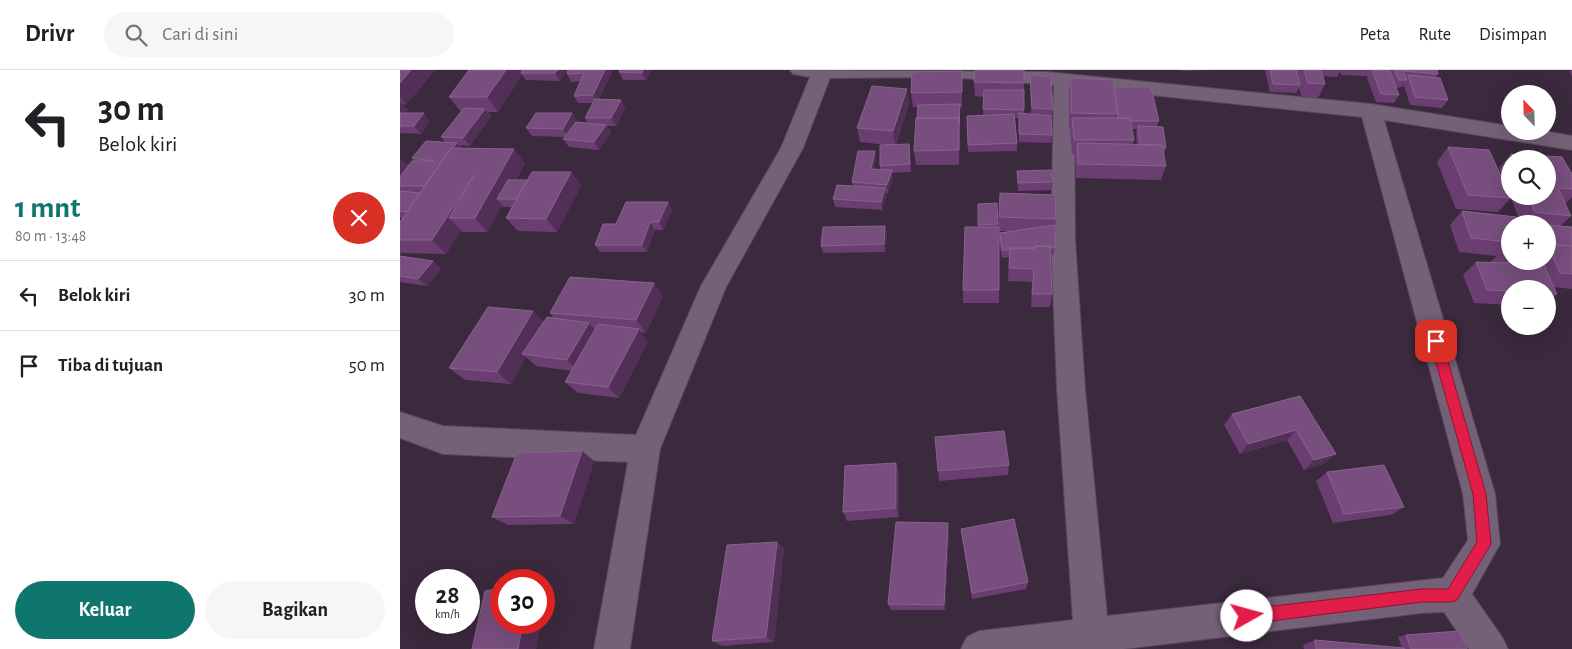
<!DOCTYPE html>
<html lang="id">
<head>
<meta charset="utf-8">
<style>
	body { margin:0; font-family:"Alegreya Sans",sans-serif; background:#f6f6f6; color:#202124; height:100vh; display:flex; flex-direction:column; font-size:19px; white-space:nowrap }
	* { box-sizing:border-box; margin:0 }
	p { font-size:16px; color:#757577 }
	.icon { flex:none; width:28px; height:28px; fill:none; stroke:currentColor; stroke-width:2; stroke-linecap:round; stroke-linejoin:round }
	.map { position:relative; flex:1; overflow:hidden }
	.side { display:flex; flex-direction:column; background:#fff; width:400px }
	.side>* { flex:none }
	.banner { background:#fff; color:#202124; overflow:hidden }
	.needle { width:32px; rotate:337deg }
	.buttons { position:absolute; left:1101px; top:15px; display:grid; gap:10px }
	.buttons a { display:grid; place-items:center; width:55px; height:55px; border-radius:50%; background:#fff; box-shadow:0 5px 20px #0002; font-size:25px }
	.speed { position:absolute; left:15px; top:499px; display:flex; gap:10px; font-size:25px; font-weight:700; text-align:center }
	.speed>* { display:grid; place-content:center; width:65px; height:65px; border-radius:50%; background:#fff; box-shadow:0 5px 20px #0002; line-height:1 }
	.speed small { font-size:12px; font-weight:400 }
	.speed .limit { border:8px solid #d22; background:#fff; color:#111 }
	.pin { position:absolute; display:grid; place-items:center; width:42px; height:42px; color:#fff; margin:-21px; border-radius:10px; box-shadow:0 2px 8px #0006 }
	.me { position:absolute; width:55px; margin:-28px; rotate:83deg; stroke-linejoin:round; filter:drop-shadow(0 0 4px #0008) }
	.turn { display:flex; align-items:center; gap:18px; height:105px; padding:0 15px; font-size:22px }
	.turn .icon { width:65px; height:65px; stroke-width:2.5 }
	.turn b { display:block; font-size:35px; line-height:42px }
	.round { display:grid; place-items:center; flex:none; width:52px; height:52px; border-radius:26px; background:#f6f6f6 }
	.overview { display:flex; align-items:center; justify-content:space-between; height:85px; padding:0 15px }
	h1 { font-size:30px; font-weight:600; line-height:38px; color:#0f766e }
	.cta { display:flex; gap:10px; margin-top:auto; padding:10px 15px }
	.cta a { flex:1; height:58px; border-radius:30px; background:#0f766e; color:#fff; font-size:20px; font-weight:600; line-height:58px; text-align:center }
	.cta a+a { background:#f6f6f6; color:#202124 }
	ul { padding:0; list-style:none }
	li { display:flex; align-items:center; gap:15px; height:70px; padding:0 15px; border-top:1px solid #e0e0e0 }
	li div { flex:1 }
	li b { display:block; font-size:19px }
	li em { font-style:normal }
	header { display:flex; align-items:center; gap:30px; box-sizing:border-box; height:70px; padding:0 25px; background:#fff; border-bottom:1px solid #e0e0e0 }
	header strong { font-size:24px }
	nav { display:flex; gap:28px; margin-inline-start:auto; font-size:18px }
	.search { width:350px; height:45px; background:#f6f6f6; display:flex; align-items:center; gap:12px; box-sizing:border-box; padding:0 18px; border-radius:28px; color:#757577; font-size:19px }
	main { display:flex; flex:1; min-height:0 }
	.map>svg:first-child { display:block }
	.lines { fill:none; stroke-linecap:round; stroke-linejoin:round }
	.street-casing { stroke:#574859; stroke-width:2 }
	.street { fill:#746077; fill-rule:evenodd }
	.wall { fill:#6b3e71; fill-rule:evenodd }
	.shaded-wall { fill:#522f57 }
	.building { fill:#774e7d; stroke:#88638d }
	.route { fill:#e11d48; stroke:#92132f }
</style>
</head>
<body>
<header>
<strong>Drivr</strong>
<div class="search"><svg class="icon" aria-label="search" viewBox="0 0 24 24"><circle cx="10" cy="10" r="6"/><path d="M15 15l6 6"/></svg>Cari di sini</div>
<nav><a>Peta</a><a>Rute</a><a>Disimpan</a></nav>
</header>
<main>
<section class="side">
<div class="banner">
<div class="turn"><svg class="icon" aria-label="left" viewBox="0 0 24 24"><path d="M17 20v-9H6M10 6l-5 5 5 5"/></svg><div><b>30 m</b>Belok kiri</div></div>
</div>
<div class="overview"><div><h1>1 mnt</h1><p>80 m · 13:48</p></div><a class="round" style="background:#d93025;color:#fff"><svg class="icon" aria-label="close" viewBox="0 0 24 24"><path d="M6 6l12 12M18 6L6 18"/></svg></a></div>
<ul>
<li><svg class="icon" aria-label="left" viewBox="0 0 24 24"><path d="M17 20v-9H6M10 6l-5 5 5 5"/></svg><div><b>Belok kiri</b></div><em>30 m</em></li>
<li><svg class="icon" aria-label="arrive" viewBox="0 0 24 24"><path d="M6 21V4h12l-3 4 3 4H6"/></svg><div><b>Tiba di tujuan</b></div><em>50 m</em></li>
</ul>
<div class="cta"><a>Keluar</a><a>Bagikan</a></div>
</section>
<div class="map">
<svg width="1172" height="579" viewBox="0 0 1172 579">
	<rect width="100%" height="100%" fill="#3b293d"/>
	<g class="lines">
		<defs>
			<path id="street" d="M390 0 647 2 971 34 1110 56V61H1144L1172 66V80L984 50 1095 424 1100 474 1072 524 1102 567 1108 579H1069L1044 542 1022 543 724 579H561L567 567 579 561 673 550 657 319 651 170 654 15 546 7 430 8 403 78 326 217 260 379 230 579H194L228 392 43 384 0 368V342L43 356 236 365 301 216 381 78 410 7 393 4ZM674 17 962 47 1063 424 1068 470 1043 508 707 546 685 319 675 170Z"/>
		</defs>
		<!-- street casing -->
		<use href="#street" class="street-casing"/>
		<!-- street -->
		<use href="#street" class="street"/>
	</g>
	<!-- wall -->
	<path class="wall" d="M0 0H35L6 35 3 34 8 40 6 43 30 51 21 64 0 63Z
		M69 0H167L160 11 126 10 122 5 98 42H88L91 47 70 76 60 75 62 78 125 93 116 110H128L171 102 181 116 157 162 118 161 106 148 112 137H103L102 135 87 162H62L61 160 46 184 3 183 2 182 0 185V152L2 148H0V89L8 95 14 91 12 88 45 72 41 67 61 42 49 27Z
		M213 0 199 29 221 30 225 38 216 56H207L211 63 199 80 169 77 163 69 165 67 132 66 126 58 172 43 177 51V52L188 53 185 48 193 33H178L174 26 180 11 171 12 167 4Z
		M251 0 246 10H223L219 2Z
		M624 0V44H631L630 12V4L653 39 652 47H651L652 65 651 73 619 72V48H615L617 73V81L568 82 567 46 583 45 584 27 575 26 574 12Z
		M781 0H815L781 1Z
		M865 0H1037L1038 4 1036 7 1048 30 1042 38 1010 35 1004 15 1002 17 996 18 999 25 994 33 976 32 967 8 968 6 941 5 940 1 937 7 923 6 925 14 918 28H902L899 18 896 23 870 22Z
		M1171 0H1172V7L1170 2Z
		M562 1V37H560L559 95H516L514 81 518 37H513L511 23Z
		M671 8 714 17 759 51 757 57 766 78 764 85 766 96 761 110 676 108 675 84H672L670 62 671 58H669V22ZM732 59H737L736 64 737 75H732L734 70Z
		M509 34 496 74H509L511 102 492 103 493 108 488 123H485L486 126 482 140 435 137 433 129 453 116 452 112 475 81 476 89 474 99H480V96L487 75 460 72 457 58Z
		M1048 77 1089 80 1106 116 1099 98 1111 84 1162 87 1172 104V127L1166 133H1165L1171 146 1160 156 1172 157V219L1154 217 1157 224 1148 232V219H1110V235L1074 233 1063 205 1076 192H1090L1097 186 1059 182 1050 155 1062 141 1116 147 1119 154H1110V191H1148V154H1121L1111 128 1098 142 1056 139 1037 92ZM1110 89H1148V126H1110Z
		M617 101 653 112 652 120 618 121 617 109Z
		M268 132 272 140 263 160H255L247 182H200L195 175 216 154Z
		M597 133 598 157 599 147 656 149 654 185H650L652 224 650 237H631L632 212 608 211 609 187 602 188 599 170 600 163 610 161H599V233H563V220L578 157V134Z
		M485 156 487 163 485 182 423 183 421 176Z
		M0 186 33 191 41 199 27 216 0 212Z
		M254 213 263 226 246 263 241 262 248 272 219 328 178 323 165 312 172 301 136 296 126 287 111 314 65 310 49 298 133 241 143 252 154 248 150 243Z
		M900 326 936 384 925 393 904 400 887 370 840 384 824 355 832 344Z
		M182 381 194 391 174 454 108 455 92 447Z
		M496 393 499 403V447L447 451 443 442Z
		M609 395 608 405 539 411 538 401Z
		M927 402 1004 437 991 445 933 453 916 411Z
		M561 459 628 512 626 519 572 529Z
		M549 461 545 540H491L488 534Z
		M377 472 384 479 374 572 322 576 312 571Z
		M1006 565 1067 579H904L903 575 915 570 1002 578 998 567Z"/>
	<!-- shaded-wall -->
	<path class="shaded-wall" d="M11 0H35L6 35 0 27V13Z
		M106 0H124L121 3 122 5 98 42 87 27Z
		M158 0H167L160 11 155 3Z
		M205 0H213L197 33 193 25Z
		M243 0H251L246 10 242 3Z
		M507 19 509 34 495 75 493 61Z
		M221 30 225 38 216 56 211 48Z
		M1 32 8 40 0 50V34Z
		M85 39 91 47 70 76 63 68Z
		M24 43 30 51 21 64 14 56Z
		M172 43 177 51 168 67 163 59Z
		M206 55 211 63 199 80 194 72Z
		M57 73 64 81 43 91Z
		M114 79 125 93 105 129H97L102 135 87 162 75 148Z
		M475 81 476 89 473 106 471 99Z
		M2 89 9 96 0 108V91Z
		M492 100 493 108 488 123 487 115Z
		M171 102 181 116 157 162 146 149Z
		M74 105 49 148 61 160 46 184 32 170Z
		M485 118 486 126 482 140 481 132Z
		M268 132 272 140 263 160 259 152Z
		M250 152 255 160 247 182 242 175Z
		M485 156 487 163 485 182 484 174Z
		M33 191 41 199 27 216 18 209Z
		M254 213 263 226 246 263 236 250Z
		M133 241 145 253 122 284 126 287 111 314 97 302Z
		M189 253 200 265 179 302 167 290Z
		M239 259 248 272 219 328 208 317Z
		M896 360 887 370 840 384 848 374Z
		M182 381 194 391 174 454 160 446Z
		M936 384 925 393 904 400 914 390Z
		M496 393 499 403V447L496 438Z
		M548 453 549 461 545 540 544 535Z
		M377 472 384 479 374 572 366 567Z
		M144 517 147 519 144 536Z
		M123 552H141L136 579H118Z"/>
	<!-- building -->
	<path class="building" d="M0 0H11L0 13Z
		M69 0H106L87 27H49Z
		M122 0H158L155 3H121Z
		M168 0H205L193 25 174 26 184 3 167 4Z
		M220 0H243L242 3 219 2Z
		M575 0H624V13L574 12Z
		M870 0H896L900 15 873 14Z
		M904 0H921L925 14 908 13Z
		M972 0 990 1 999 25 981 24Z
		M994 0H1037L1038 4 1003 1 1007 10H999Z
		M562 1V22L511 23 512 2Z
		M630 4 651 7 653 39 632 38Z
		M1008 5 1040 8 1048 30 1015 27Z
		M671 8 713 10 718 44 671 43Z
		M472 16 507 19 493 61 457 58Z
		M714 17H751L759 51H731L730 48H718V44Z
		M584 20H624V40L583 39Z
		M195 29 221 30 211 48H185Z
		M560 34 559 54V48H517L518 35Z
		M64 38 85 39 63 68 41 67Z
		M0 43H24L14 56H0Z
		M136 43H172L163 59 126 58Z
		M619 43 651 46 652 65 619 64Z
		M614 44 617 73 568 75 567 46Z
		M516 48H559V80L514 81Z
		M672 48H730L734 70H674Z
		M176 52 206 55 194 72 163 69Z
		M738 56 763 57 766 78H762V75H740Z
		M26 71 57 73 53 78H51L24 116H0V107L12 91H34L12 88Z
		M677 73 762 75 766 96 678 94Z
		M509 74 510 94 480 96V75Z
		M1048 77 1089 80 1111 128 1068 125Z
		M51 78 114 79 75 148H49L74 105 32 170H0V152Z
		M458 81H475L471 99 492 100 487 115 452 112Z
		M1111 84 1162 87 1172 104V119L1158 118 1171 146 1135 142 1128 126H1148V89H1113Z
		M651 100 653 112 618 113 617 101Z
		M132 102H171L146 149 106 148Z
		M108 110H128L116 129H97Z
		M437 115 485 118 481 132 433 129Z
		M0 121 20 123 7 142 0 141Z
		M600 123 655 125 656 149 599 147Z
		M226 132H268L259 152H250L242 175H195L203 154H216Z
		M597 133 598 154 578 155V134Z
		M1062 141 1116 147 1119 154H1110V172L1071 168Z
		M655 155V177L650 178V176H635L634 178H610V180H602L600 163Z
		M1148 155 1172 157V176L1148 174Z
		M485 156 484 174 421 176 423 157Z
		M565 157H599V220H563Z
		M1148 174 1172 176V204L1160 203 1148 176Z
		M635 176H650L652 224H632L634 199 609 198 610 178 635 179Z
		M1104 179 1110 180V191H1137L1138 195H1144L1157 224 1148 223V219H1110V221L1087 220 1076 192 1109 193Z
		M0 186 33 191 18 209 0 206Z
		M170 207 254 213 236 250 150 243Z
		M88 237 133 241 97 302 49 298Z
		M147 247 189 253 167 290 122 284Z
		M198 254 239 259 208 317 165 312Z
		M900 326 936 384 914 390 896 360 848 374 832 344Z
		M604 361 609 395 538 401 535 367Z
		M182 381 160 446 92 447 117 383Z
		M496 393V438L443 442 445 396Z
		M984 395 1004 437 944 444 927 402Z
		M614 449 628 512 572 523 561 459Z
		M496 452 548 453 544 535 488 534Z
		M377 472 366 567 312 571 327 475Z
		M101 518V552H123L118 579H72L85 521Z
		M1059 561 1067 579H1011L1006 565Z
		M915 570 1004 578 1005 579H916Z"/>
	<!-- route -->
	<path class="route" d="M1036 266 1042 271 1086 424 1091 474 1057 530 1052 532H1022L847 554 842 552 840 546 842 541 847 539 1022 519H1048L1077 472 1073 424 1030 271Z"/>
</svg>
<div class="buttons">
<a><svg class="needle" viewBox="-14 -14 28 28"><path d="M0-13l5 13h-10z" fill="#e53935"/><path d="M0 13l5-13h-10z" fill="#757577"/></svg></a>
<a><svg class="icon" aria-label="search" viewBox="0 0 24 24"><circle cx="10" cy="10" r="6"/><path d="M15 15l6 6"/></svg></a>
<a>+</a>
<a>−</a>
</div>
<div class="speed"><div>28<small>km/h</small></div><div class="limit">30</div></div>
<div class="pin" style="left:1036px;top:271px;background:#d93025"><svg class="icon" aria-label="arrive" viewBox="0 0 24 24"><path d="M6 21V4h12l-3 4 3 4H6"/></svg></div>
<svg class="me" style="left:847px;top:546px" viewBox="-20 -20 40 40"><circle r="19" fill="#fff"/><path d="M0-13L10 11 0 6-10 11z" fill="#e11d48"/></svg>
</div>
</main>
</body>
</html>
